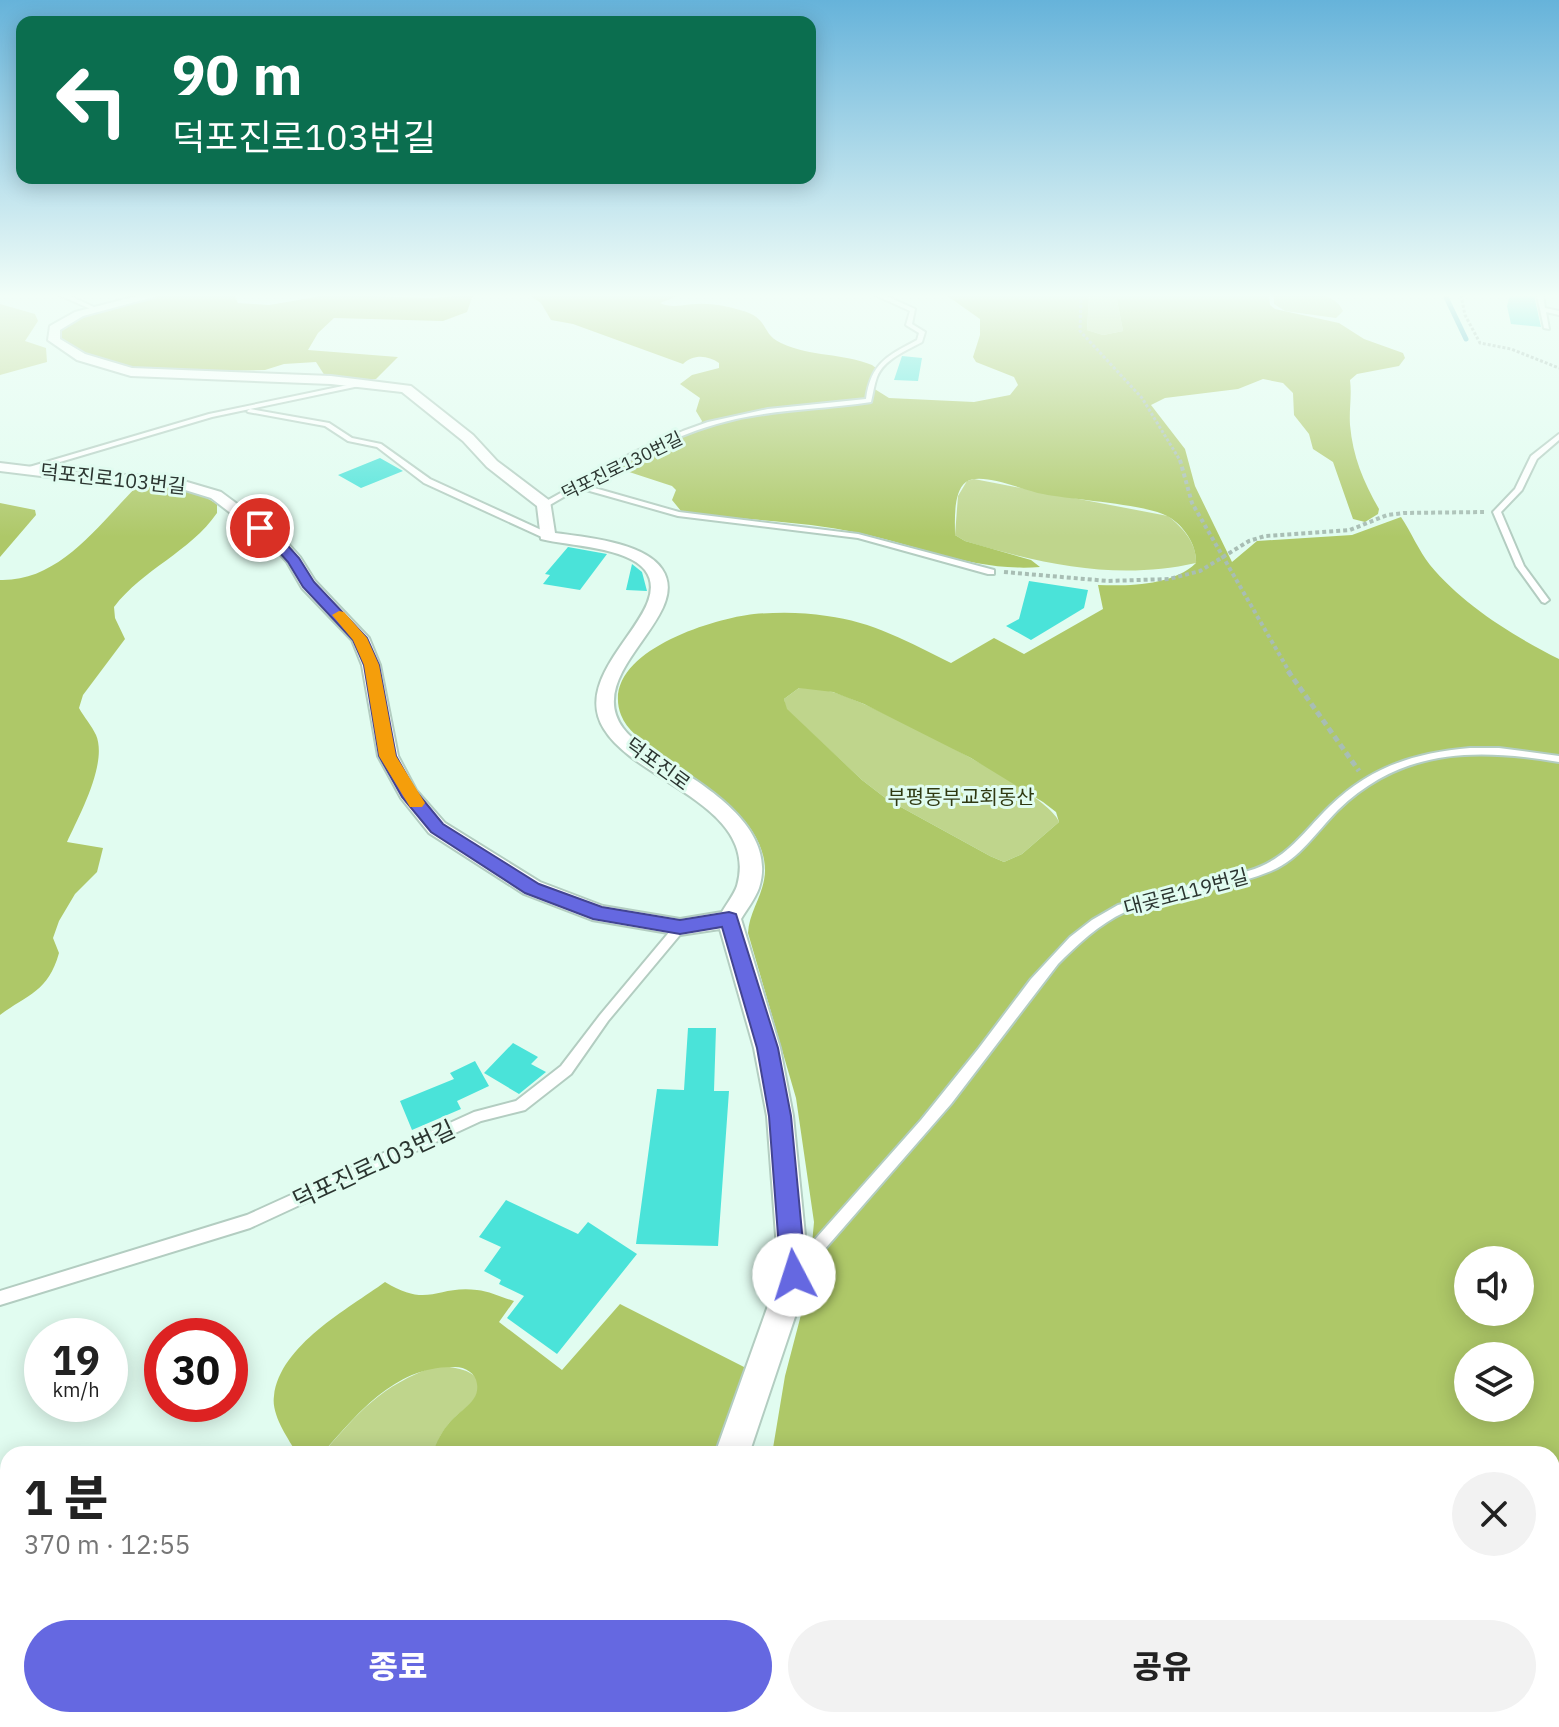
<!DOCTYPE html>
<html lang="ko">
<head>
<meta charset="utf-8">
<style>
	body { margin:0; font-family:"IBM Plex Sans","Noto Sans KR",sans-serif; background:#f2f2f2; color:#222; height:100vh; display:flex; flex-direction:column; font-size:30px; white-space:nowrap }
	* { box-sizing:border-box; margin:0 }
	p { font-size:26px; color:#767676 }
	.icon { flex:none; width:44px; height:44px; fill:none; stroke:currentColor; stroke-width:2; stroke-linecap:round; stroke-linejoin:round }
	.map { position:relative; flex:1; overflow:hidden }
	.drawer { position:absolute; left:0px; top:1446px; width:1560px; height:282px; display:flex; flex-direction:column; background:#fff; border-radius:24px 24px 0 0; box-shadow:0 4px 20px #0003 }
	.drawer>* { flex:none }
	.guide { position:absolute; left:16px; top:16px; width:800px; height:168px; border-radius:16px; box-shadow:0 4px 20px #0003; background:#0b6e4f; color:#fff; overflow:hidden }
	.controls { position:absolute; left:1454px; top:1246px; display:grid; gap:16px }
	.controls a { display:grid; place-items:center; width:80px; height:80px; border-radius:50%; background:#fff; box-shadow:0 4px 20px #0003; font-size:40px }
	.speed { position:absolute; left:24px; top:1318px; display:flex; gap:16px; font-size:40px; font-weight:700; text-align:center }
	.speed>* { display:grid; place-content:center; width:104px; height:104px; border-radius:50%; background:#fff; box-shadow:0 4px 20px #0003; line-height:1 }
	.speed small { font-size:20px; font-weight:400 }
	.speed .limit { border:12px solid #d22; background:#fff; color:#111 }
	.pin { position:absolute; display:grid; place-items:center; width:68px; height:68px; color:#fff; margin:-34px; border:4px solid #fff; border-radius:50%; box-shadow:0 2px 8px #0007 }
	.me { position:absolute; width:88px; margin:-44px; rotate:355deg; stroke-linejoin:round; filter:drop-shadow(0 0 6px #0008) }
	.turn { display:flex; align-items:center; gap:28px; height:168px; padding:0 24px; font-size:36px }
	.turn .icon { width:104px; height:104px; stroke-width:2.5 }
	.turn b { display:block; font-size:56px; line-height:68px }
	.round { display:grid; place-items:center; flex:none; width:84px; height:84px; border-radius:42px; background:#f2f2f2 }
	.summary { display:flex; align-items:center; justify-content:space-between; height:136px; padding:0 24px }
	h1 { font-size:48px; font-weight:800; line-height:60px }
	.action { display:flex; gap:16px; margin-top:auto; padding:16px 24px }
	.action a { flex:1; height:92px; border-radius:48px; background:#6568e1; color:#fff; font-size:32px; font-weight:800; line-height:92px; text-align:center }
	.action a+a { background:#f2f2f2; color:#222 }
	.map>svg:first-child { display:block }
	.green { fill:#bfd58c }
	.forest { fill:#aec868; fill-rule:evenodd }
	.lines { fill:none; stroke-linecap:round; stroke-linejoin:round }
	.stream { stroke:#44b1c4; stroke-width:5 }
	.building { fill:#4ae3d9 }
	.service-casing { stroke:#b3cdc1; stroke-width:4 }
	.minor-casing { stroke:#b3cdc1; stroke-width:4 }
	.path-far2 { stroke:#a8beb4; stroke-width:3; stroke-dasharray:3 2; stroke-linecap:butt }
	.path-far1 { stroke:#a8beb4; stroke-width:4; stroke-dasharray:4 3; stroke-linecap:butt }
	.path { stroke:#a8beb4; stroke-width:5; stroke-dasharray:6 4; stroke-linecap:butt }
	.service { fill:#fff; fill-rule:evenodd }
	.minor { fill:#fff; fill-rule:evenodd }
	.route { fill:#6568e1; stroke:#424492; stroke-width:2 }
	.slow { fill:#f59e0b }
	.labels { text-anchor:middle; stroke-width:6; stroke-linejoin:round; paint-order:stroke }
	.far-street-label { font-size:18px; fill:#2b3530; stroke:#e1fcf0 }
	.street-label { font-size:20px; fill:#2b3530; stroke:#e1fcf0 }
	.park-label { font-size:20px; fill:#2f3911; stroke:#e1fcf0 }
	.near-street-label { font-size:24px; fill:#2b3530; stroke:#e1fcf0 }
</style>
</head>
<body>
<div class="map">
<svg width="1559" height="1727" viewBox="0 0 1559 1727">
	<rect width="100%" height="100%" fill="#e1fcf0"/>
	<!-- green -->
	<path class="green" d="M1274 295C1297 295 1332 287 1343 311L1336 318 1285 311 1274 304Z
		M1092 296 1117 300 1123 331 1103 335 1087 330 1089 298Z
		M0 304 35 314 38 321 25 341 46 348 47 362 0 375Z
		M974 479 1168 516C1183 528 1197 543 1196 563 1116 581 1041 564 965 541L955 535 958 496 967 481Z
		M799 688C811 688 824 689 836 693 872 704 1049 792 1059 822L1022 854 1004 862 990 856 888 800 862 780 786 709 784 699Z
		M436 1366C455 1367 490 1370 475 1398 471 1405 462 1411 456 1416 445 1426 437 1440 432 1454H322C360 1411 380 1386 436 1366Z"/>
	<!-- forest -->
	<path class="forest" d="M164 295H234L238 303 269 305 327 295 432 298 473 295 467 312 443 321 334 318 318 333 308 350 398 357 376 379 369 380 325 376 316 362 284 364 265 370 172 372 126 368 90 357 62 340 60 334C71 308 138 301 164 295Z
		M529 295H680L660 303C672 309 684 304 697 304 711 303 726 306 740 310 771 318 760 334 781 343 811 357 843 353 872 365L876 368 873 388 889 398 974 402 1010 395 1018 385 1014 377 976 362 973 357 980 335V319L946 295H1269L1270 305 1275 309 1339 323 1364 339 1403 353 1405 358 1399 366 1357 374 1350 380C1352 395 1349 410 1350 425 1353 457 1363 481 1379 509L1378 514 1365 522 1353 519 1333 462 1313 449 1309 434 1294 415 1293 393 1283 383 1263 379 1238 389 1165 398 1151 405 1185 449 1195 486 1232 562 1257 541 1352 535 1401 517C1411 532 1419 551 1430 565 1462 604 1513 636 1559 659V1727H1225L1185 1720H1552V1454H772L785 1376 808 1288 814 1222 796 1098 748 933C749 911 765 893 765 870 764 814 693 779 654 749 641 740 627 730 621 715 598 654 710 619 754 614 779 612 802 612 827 616 871 621 911 643 951 663L994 638 1024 654 1103 609 1098 585C1128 586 1172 586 1196 563 1197 545 1184 526 1169 517 1148 504 1072 500 1043 494 1025 491 981 471 966 482 953 492 955 520 955 535L965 541 1031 560 1040 567C976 572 920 546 859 533 801 520 740 521 681 511L672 500 676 490 672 486 620 469 617 464 700 425 702 421 696 411 700 398 680 384 692 375 719 368V363C708 355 693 354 683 364L573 324 551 320 541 303ZM1092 296 1117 300 1123 331 1103 335 1087 330 1089 297ZM799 688 833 692 864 704 971 758 1043 802 1056 812 1059 822 1022 854 1004 862 990 856 888 800 862 780 787 709 784 699ZM1468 1260H1520V1312H1468ZM1468 1356H1520V1408H1468Z
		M139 484C168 485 192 488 217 504V513C190 552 143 569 114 607L115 618 125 639 83 695 79 708C84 717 92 726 96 735 108 763 79 816 67 842L103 848 97 872 75 894 59 921 53 938 59 953C48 992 28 994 0 1015V580C60 582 100 523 139 484Z
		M0 503 35 510 36 515 0 557Z
		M385 1282C429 1309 436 1285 477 1290 489 1291 503 1298 514 1301L499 1322 562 1370 620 1304 746 1368 715 1454H432C436 1442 442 1431 450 1422 460 1410 480 1402 477 1384 476 1373 465 1367 455 1367 396 1365 357 1414 322 1454H297C288 1438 271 1415 274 1396 280 1345 348 1309 385 1282Z
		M0 1473 8 1477V1720H23L18 1727H0Z
		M658 1720H902L905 1727H652Z"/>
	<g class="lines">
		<!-- stream -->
		<path class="stream" d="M1445 295 1466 339"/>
	</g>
	<!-- building -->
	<path class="building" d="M1510 295H1534L1541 327 1511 324 1507 306Z
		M902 356 922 358 918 381 894 380Z
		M380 458 403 471 361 488 338 475Z
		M568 547 607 554 580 590 543 584 550 575 545 574Z
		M632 564 642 572 647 591 626 590Z
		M1029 581 1088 590 1084 608 1031 640 1006 626 1019 619Z
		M688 1028H716L714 1091H729L718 1246 636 1244 657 1089 684 1090Z
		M513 1043 538 1057 531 1064 546 1072 519 1094 484 1073Z
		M475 1061 489 1086 457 1101 461 1109 412 1130 400 1101 454 1079 450 1073Z
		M506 1200 578 1234 588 1222 637 1254 557 1354 507 1318 524 1296 499 1284 501 1280 484 1271 501 1247 479 1237Z"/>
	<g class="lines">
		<defs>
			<path id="service" d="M59 295H68L98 309 93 310Z
				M875 295H884L915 309 912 324 925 332 922 342C906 351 884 359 877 377 874 385 873 394 871 402 826 409 781 409 736 419 682 431 632 458 584 485L679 512 858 534 994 570V574H988L858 538 678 516 579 488 548 506 541 504 634 452 683 431 708 422 768 409 866 399C871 363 887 356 917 340L919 333 906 325 910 311Z
				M1537 295H1543L1545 308 1559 311V315L1546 312 1549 329 1544 328Z
				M362 382 364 383V385L250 409 329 423 352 438 381 444 430 479 550 534V538H544L424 483 377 447 348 441 325 426 248 412 247 411 250 409 212 417 26 472 19 470 209 414Z
				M1559 434V440L1537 459 1522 490 1501 512 1524 566 1549 600 1545 603 1542 602 1516 566 1493 512 1515 489 1531 456Z
				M1470 748H1499L1559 756V762C1476 748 1402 748 1338 810 1316 832 1300 859 1271 871 1237 885 1195 892 1160 902 1148 905 1135 907 1125 912 1099 924 1078 944 1058 964L951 1104 804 1273 799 1275 794 1273 792 1268 794 1263 921 1120 979 1048 1031 979 1070 937 1092 920 1118 905 1248 871C1288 859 1302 833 1330 806 1370 767 1414 753 1470 748Z
				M680 923 684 924 686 927 684 930 608 1021 571 1074 525 1110 481 1121 250 1228 0 1305V1291L247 1215 474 1112 516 1101 561 1066 600 1015 676 924Z
				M100 1720H128L124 1727H96Z"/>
			<path id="minor" d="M141 295H161L83 316 60 330V339L85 354 132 368 331 376 411 386 473 435 497 461 550 501 555 533C584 537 644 542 662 569 694 616 582 672 623 728 633 742 652 751 666 761 707 787 778 829 759 888 755 899 747 909 741 919L780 1048 793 1116 809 1275 749 1454H715L779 1275 767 1116 754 1048 720 929 680 935 592 920 524 894 429 833 401 798 378 756 362 665 352 640 302 588 287 562 271 544 211 498 169 485 82 481 0 471V463L82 473 170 477 221 492 283 538 300 557 315 581 369 638 380 665 398 756 416 790 445 823 540 882 603 906 680 919 722 912C727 903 734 895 737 886 760 805 636 782 604 729 567 670 677 612 645 570 627 547 569 546 541 539L537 506 487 467 463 441 402 392 331 384 131 376 77 360 48 340 50 326 75 312Z
				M567 1720H607L604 1727H564Z"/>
		</defs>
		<!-- service casing -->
		<use href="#service" class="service-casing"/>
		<!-- minor casing -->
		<use href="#minor" class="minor-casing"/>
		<!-- path-far2 -->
		<path class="path-far2" d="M1081 295 1080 331 1142 398 1181 462
			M1461 295 1465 315 1480 343 1511 349 1559 368"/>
		<!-- path-far1 -->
		<path class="path-far1" d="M1180 460 1192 503 1290 673
			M1004 572 1108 581 1169 579 1200 571 1249 541 1265 536 1350 530 1387 515 1404 513 1484 512"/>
		<!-- path -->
		<path class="path" d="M1288 671 1359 771"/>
		<!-- service -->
		<use href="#service" class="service"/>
		<!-- minor -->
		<use href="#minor" class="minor"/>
	</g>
	<!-- sky -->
	<linearGradient id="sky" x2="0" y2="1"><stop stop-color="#66b3da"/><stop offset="0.55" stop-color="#f2fef8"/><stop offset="1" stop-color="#f2fef8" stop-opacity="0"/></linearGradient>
	<rect width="1559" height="537" fill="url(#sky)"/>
	<!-- route -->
	<path class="route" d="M255 525H264L281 538 299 558 314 582 367 638 379 665 396 756 415 790 443 824 539 884 602 907 680 920 729 912 736 914 778 1048 791 1116 806 1275 802 1283 794 1286 785 1283 781 1275 769 1116 757 1048 722 927 680 934 593 919 525 893 431 832 402 797 379 756 364 665 353 640 303 587 288 562 272 544 255 531Z"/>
	<!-- slow -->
	<path class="slow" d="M339 611 344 612 367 638 379 665 396 756 425 803 422 807H410L379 756 364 665 353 640 332 615Z"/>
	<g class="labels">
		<!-- far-street labels -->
		<g class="far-street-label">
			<text transform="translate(622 466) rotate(-26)" y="6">덕포진로130번길</text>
		</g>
		<!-- street labels -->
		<g class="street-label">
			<text transform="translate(113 479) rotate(6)" y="7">덕포진로103번길</text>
			<text transform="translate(658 764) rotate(36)" y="7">덕포진로</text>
			<text transform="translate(1186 892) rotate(-15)" y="7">대곶로119번길</text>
		</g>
		<!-- park labels -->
		<g class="park-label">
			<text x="961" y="804">부평동부교회동산</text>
		</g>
		<!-- near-street labels -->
		<g class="near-street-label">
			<text transform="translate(374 1165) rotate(-25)" y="8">덕포진로103번길</text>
		</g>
	</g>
</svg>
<div class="controls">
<a><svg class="icon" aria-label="sound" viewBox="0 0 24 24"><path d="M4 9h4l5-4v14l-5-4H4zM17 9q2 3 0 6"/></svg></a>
<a><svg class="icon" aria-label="layers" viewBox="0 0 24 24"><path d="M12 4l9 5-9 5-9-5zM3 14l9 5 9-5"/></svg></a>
</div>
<div class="speed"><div>19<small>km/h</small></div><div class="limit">30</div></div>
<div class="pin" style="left:260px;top:528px;background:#d93025"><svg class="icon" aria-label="arrive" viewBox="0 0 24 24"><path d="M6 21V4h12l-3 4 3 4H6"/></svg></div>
<svg class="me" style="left:794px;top:1275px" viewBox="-20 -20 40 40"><circle r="19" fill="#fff"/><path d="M0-13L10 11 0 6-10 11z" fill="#6568e1"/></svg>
<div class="guide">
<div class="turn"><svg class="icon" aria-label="left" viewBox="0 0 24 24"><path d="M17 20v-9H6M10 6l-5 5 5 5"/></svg><div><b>90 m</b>덕포진로103번길</div></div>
</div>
<section class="drawer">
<div class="summary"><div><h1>1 분</h1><p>370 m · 12:55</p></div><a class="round"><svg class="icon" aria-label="close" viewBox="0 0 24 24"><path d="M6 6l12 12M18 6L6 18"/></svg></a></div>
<div class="action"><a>종료</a><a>공유</a></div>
</section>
</div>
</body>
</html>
